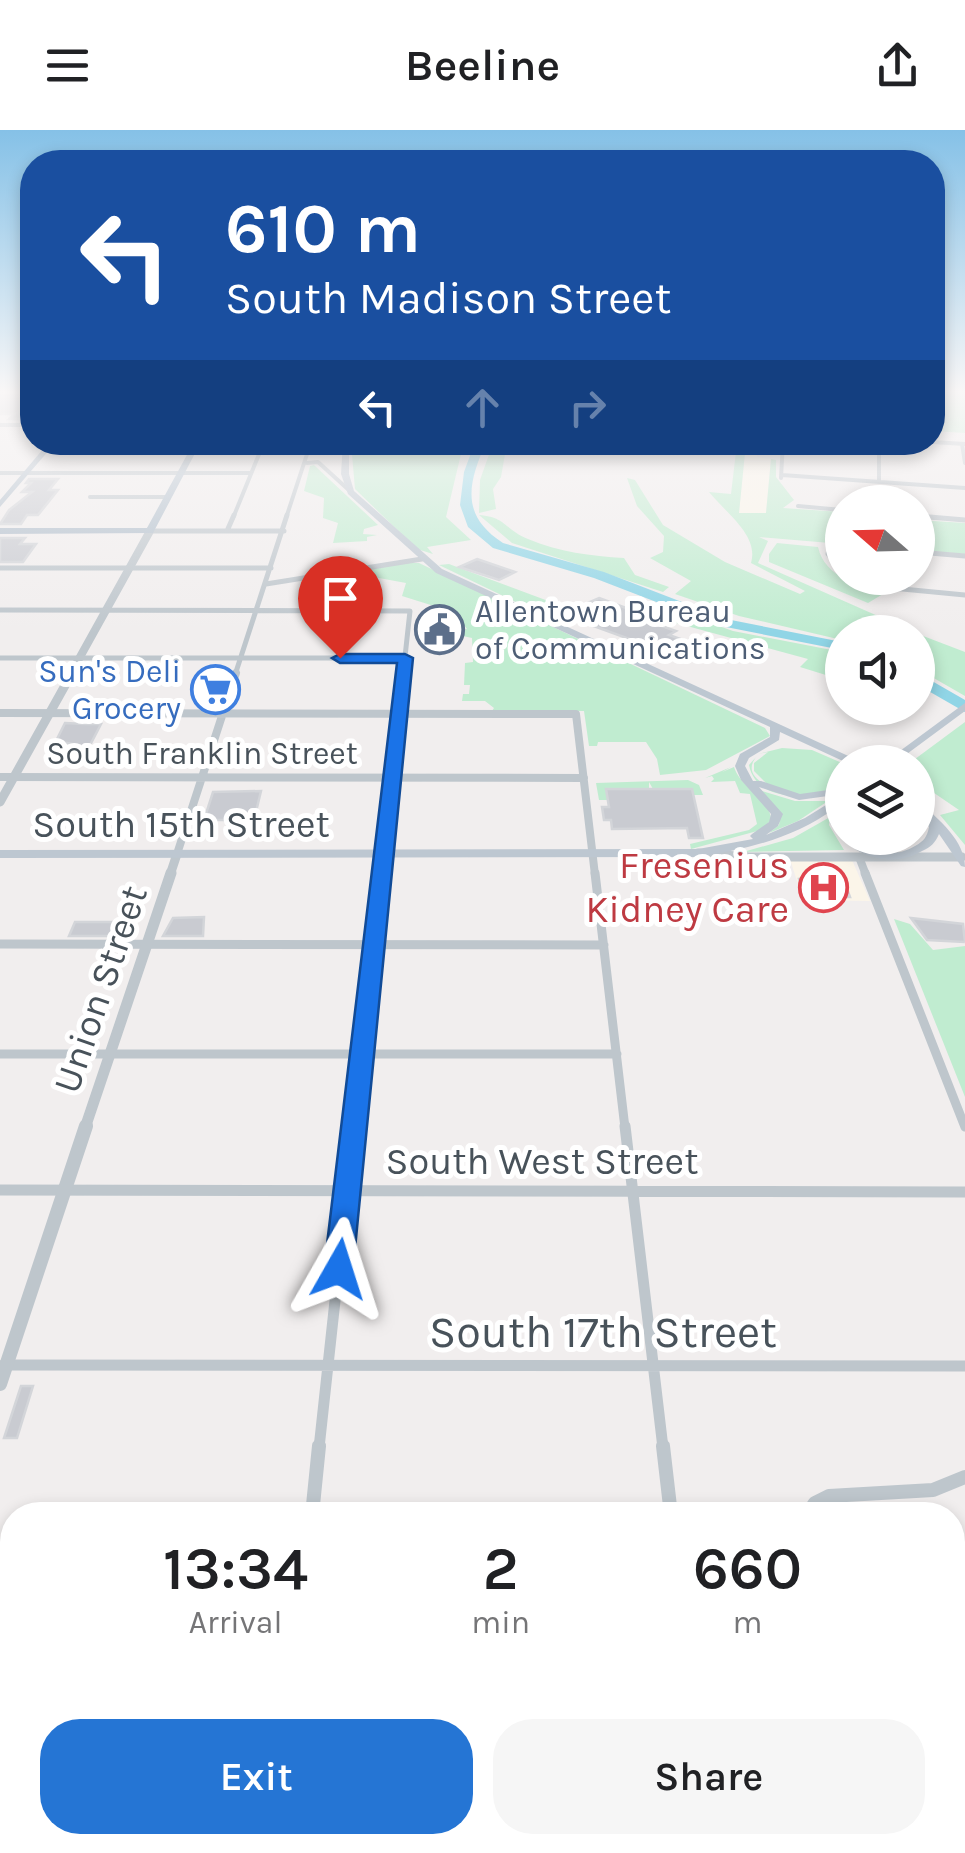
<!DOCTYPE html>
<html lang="en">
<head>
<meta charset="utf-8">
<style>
	body { margin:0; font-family:Karla,sans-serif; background:#f6f6f6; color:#202124; height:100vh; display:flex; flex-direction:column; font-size:38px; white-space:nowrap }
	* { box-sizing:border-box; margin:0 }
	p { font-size:32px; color:#757577 }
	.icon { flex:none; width:55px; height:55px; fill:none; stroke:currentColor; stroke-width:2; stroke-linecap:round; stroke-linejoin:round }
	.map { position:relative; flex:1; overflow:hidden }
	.side { position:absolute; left:0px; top:1372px; width:965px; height:352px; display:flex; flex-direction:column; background:#fff; border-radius:40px 40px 0 0; box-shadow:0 5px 15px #0003 }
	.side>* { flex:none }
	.hud { position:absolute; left:20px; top:20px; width:925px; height:305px; border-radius:40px; box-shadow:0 5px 15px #0003; background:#1a4fa0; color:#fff; overflow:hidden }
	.needle { width:65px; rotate:290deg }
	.buttons { position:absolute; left:825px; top:355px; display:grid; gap:20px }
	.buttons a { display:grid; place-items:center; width:110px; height:110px; border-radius:50%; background:#fff; box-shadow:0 5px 15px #0003; font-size:50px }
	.pin { position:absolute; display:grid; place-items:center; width:85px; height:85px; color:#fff; margin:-102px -42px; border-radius:50% 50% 50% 0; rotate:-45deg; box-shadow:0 0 10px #0007 }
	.pin .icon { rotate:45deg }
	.me { position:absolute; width:110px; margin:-55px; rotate:6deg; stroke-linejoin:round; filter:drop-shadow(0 0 8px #0008) }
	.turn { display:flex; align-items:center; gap:35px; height:210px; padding:0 40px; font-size:45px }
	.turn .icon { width:130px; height:130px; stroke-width:2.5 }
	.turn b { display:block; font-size:70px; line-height:85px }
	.lanes { display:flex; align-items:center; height:95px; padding:0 40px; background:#0003; justify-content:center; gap:50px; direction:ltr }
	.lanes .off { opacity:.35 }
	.eta { display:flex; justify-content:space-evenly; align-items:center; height:170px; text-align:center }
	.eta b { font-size:60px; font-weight:600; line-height:70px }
	.primary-button { display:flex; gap:20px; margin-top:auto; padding:20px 40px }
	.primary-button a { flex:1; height:115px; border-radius:40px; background:#2575d4; color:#fff; font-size:40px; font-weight:600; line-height:115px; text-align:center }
	.primary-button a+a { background:#f6f6f6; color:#202124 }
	header { display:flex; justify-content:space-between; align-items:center; height:130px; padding:0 40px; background:#fff; font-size:45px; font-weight:600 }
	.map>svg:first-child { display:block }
	.commercial { fill:#fbf5e9 }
	.green { fill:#c0ecd0 }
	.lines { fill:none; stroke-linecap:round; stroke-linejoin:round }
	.river { fill:#90d5e6; fill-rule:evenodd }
	.building { fill:#c9cbd1; stroke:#d3d5d9; stroke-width:2.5 }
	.minor-far5 { stroke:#bec6cc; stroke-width:4 }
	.minor-far4 { stroke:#bec6cc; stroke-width:5 }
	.minor-far3 { stroke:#bec6cc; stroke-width:8 }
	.minor-far2 { stroke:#bec6cc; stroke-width:9 }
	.minor-far1 { stroke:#bec6cc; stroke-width:11 }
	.minor { stroke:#bec6cc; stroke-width:14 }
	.tertiary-far3 { stroke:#bec6cc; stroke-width:8 }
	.tertiary-far2 { stroke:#bec6cc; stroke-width:9 }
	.tertiary-far1 { stroke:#bec6cc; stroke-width:11 }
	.tertiary { stroke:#bec6cc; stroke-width:14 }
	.secondary { fill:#bdc7d1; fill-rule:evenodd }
	.primary { fill:#b0becb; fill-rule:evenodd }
	.route { fill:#1a73e8; stroke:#114b97; stroke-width:2.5 }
	.labels { text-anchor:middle; stroke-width:10; stroke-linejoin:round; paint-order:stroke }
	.far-service-label { font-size:32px; fill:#4e5e75; stroke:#fff; text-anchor:start }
	.far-shop-label { font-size:32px; fill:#366cbe; stroke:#fff; text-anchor:end }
	.far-street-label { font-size:32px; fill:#48525a; stroke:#fff }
	.street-label { font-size:38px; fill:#48525a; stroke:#fff }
	.health-label { font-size:38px; fill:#be3a42; stroke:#fff; text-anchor:end }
	.near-street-label { font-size:45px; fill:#48525a; stroke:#fff }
</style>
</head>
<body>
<header><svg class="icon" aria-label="menu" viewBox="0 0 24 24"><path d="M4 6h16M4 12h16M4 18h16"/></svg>Beeline<svg class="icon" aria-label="share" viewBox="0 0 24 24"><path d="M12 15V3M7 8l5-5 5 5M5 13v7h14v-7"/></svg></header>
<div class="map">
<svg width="965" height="1723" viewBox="0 0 965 1723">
	<rect width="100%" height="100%" fill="#f1eeee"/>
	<!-- commercial -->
	<path class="commercial" d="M746 313H756L757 327 771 329 766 383 757 386 739 383Z
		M790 729 852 730 870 771 803 770Z"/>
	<!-- green -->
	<path class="green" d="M932 262H965V303L933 301Z
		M351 313H469L461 324 446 387 471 410 427 417 433 424 417 419 355 359Z
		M493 313H507L501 347 493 359 496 379 479 383 480 350Z
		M737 313H746L739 383H766L771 329 776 330V347L794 370 783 378 842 382V414L759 407 768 411 758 433 914 502H842V510L739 486 675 464 691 451 650 428 663 422 664 406 637 376 627 348 635 350 663 395 725 432 800 464 805 461 751 433C759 406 728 385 709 362L731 364Z
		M314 335 378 395 364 399 363 404 377 405 367 407V411L333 413 338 393 323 388 324 368 304 361 310 336Z
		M479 385C506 387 504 399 528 409 559 422 591 426 624 428L635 445 669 457 663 462 512 413Z
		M918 390 965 393V424L918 420Z
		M777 413 818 417C825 448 858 455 888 461L868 473 769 432V424Z
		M406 433H419L765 598 770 606 706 640 660 645 657 629 646 612H598L597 616H589L584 581H492L494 578 485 571H462L463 564H469L470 555H464L465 533 473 532 472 508 449 503 467 499 453 482 402 466 406 453 368 446 302 451Z
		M449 434 559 475 561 481 545 486 439 435Z
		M668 478 733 501 842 522V550L800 537 808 529 676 493 679 490 663 481Z
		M918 504 965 522V566L918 539Z
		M965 592V715L940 685 959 680 918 652V632H911Z
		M782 618 812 620 842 633H838L842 636V654C806 672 756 671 749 635L757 626C744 641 757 651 771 658L754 641V633L768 622 758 624Z
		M731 637 722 642 734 637C741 659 770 667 771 690L761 700 691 719 690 714 749 700 757 694 750 664 740 663 735 651 711 652 714 649 712 646 705 648Z
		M688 650 699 655 703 665H694L692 659H653L649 652V659H607L608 670H599L596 653Z
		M759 660 795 671H828L798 691 769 703 779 695 781 683Z
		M830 687 829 695 844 720 743 722 793 708Z
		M894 789 910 794 933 820 965 816V967Z"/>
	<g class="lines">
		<!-- river -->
		<path class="river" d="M475 312H486C468 354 460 385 503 413L604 442 726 489 842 512V520L716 495 594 448 493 418 468 397 460 375 464 342Z
			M918 543 965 570V582L918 555Z"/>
	</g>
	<!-- building -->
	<path class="building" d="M0 263 32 267V289H9L14 284H0Z
		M29 349H58L49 360H58L38 385H27L21 394H0L9 380 32 362H22L31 353H26Z
		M0 408H25L20 414H36L23 432H0Z
		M477 429 515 442 499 450 459 437Z
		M599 468 640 483 633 486 676 501 669 505 703 517 681 528 580 491 596 483 578 477Z
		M65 593 85 594H101L89 617 56 611Z
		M606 659H692L703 708H689L687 698 612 699 611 690H604L602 677H609Z
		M261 661 254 690H204L213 662Z
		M834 747 843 748 850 767H804L799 749Z
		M204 787 203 806H163L173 788Z
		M911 788 963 794 965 812 927 810Z
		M75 792H128L123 806H69Z
		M21 1256H33L17 1308H4Z"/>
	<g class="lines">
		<!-- minor-far5 -->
		<path class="minor-far5" d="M0 295H32
			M879 312V352
			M932 312 965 314
			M962 314 965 333
			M124 319H261
			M307 333 318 332 351 362
			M0 343H251
			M782 345 965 358
			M781 348 783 312
			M90 367H168
			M798 376 842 380
			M918 386 937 388
			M233 388 264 312
			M286 388 311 312"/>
		<!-- minor-far4 -->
		<path class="minor-far4" d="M918 386 965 390
			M150 401H284
			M227 401 234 385
			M842 415 830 414 828 424 842 441
			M918 422 965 426
			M0 438H271
			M855 448 892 458 965 465
			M266 454 422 429
			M0 480 410 481 403 545
			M0 528H405
			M235 545 287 385"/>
		<!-- minor-far3 -->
		<path class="minor-far3" d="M0 583 576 584 595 745
			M0 647 584 648
			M177 724 236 543
			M859 727 866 745
			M381 745 403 543"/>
		<!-- minor-far2 -->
		<path class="minor-far2" d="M595 743 625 998
			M865 743 965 997
			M0 814 604 815
			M0 924H617
			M354 998 382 743"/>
		<!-- minor-far1 -->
		<path class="minor-far1" d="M625 996 663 1318
			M0 1060 965 1062
			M3 1235 965 1236
			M319 1318 354 996"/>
		<!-- minor -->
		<path class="minor" d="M663 1316 671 1385
			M312 1385 319 1316
			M807 1385 815 1373 829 1366 933 1360 965 1347
			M0 1463H12
			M952 1515 965 1516
			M710 1712 712 1723
			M276 1723 277 1712"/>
		<!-- tertiary-far3 -->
		<path class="tertiary-far3" d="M70 545 150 401"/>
		<!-- tertiary-far2 -->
		<path class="tertiary-far2" d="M0 672 72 543
			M698 723 749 727H962
			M170 745 177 724"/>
		<!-- tertiary-far1 -->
		<path class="tertiary-far1" d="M85 998 171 743"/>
		<!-- tertiary -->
		<path class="tertiary" d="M0 1254 86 996"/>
		<!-- secondary -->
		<path class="secondary" d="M343 312H349V344L354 361 442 439 857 630 858 632H845L780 602 779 610 749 628 745 636 753 651H761L800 664 842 658V664L799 670 759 657 783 684 778 696 766 705 805 688 842 665V708C869 708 882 735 915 716 924 711 927 707 929 697L918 682V673L922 674C939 690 965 711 965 737L961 736 939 704C935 713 931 717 922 721 889 741 847 724 830 693L835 678C795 708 747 719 698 727L0 728V720L698 719 753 709 750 706 752 704 769 692 771 684 741 650 735 636 740 624 770 607V597L436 443 348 364 341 344Z
			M965 573V581L896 632H885Z"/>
		<!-- primary -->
		<path class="primary" d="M49 312H56L0 377V370Z
			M194 312H201L153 403 0 404V398H147Z"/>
	</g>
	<!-- sky -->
	<linearGradient id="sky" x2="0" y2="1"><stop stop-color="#85c1e7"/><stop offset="0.52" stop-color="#f9f7f7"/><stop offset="1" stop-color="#f9f7f7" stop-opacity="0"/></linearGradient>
	<rect width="965" height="503" fill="url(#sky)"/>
	<!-- route -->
	<path class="route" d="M405 524 413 528 353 1139 349 1147 339 1151 329 1147 324 1139 397 533H340L332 528 340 524Z"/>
	<!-- icons -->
	<defs>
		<symbol id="civic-ring" viewBox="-11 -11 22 22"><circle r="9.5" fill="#fff" stroke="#5c6f8a" stroke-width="1.5"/><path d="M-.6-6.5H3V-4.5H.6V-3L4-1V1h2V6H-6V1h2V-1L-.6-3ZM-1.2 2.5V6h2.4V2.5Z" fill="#5c6f8a"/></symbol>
		<symbol id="supermarket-ring" viewBox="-11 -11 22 22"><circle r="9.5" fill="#fff" stroke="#3f7fe0" stroke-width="1.5"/><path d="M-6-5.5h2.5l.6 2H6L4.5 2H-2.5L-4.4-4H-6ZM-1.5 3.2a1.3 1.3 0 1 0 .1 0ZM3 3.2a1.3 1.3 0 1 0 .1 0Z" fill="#3f7fe0"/></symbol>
		<symbol id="hospital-ring" viewBox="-11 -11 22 22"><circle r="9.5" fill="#fff" stroke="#e0444e" stroke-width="1.5"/><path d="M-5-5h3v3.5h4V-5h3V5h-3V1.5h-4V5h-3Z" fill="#e0444e"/></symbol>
	</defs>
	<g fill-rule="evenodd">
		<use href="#civic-ring" x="412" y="472" width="55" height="55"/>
		<use href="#supermarket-ring" x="188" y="532" width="55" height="55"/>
		<use href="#hospital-ring" x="796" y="730" width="55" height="55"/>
	</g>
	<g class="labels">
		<!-- far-service labels -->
		<g class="far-service-label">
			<text x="475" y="492">Allentown Bureau<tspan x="475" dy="37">of Communications</tspan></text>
		</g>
		<!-- far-shop labels -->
		<g class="far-shop-label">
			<text x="181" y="552">Sun's Deli<tspan x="181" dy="37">Grocery</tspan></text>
		</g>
		<!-- far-street labels -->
		<g class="far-street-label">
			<text x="202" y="634">South Franklin Street</text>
		</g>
		<!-- street labels -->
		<g class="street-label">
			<text x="181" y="707">South 15th Street</text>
			<text transform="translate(100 859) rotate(-71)" y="13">Union Street</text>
			<text x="542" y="1044">South West Street</text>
		</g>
		<!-- health labels -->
		<g class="health-label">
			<text x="789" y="748">Fresenius<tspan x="789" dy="44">Kidney Care</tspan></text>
		</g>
		<!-- near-street labels -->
		<g class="near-street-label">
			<text x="603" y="1217">South 17th Street</text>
		</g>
	</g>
</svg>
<div class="buttons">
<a><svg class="needle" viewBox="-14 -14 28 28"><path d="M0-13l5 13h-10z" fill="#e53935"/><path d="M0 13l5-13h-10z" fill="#757577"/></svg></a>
<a><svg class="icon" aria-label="sound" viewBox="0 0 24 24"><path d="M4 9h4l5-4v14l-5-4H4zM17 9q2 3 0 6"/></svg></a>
<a><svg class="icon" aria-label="layers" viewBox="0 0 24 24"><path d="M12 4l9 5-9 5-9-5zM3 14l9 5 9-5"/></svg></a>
</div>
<div class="pin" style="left:340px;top:528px;background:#d93025"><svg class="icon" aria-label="arrive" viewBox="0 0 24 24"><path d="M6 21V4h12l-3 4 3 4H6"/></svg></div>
<svg class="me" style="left:339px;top:1139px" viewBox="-20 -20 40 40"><path d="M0-17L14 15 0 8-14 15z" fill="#1a73e8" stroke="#fff" stroke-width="4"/></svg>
<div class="hud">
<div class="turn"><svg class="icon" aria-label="left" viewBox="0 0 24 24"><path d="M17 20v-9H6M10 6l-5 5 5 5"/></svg><div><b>610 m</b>South Madison Street</div></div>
<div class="lanes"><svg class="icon" aria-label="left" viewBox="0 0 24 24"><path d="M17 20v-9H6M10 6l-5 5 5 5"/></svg><svg class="icon off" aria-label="ahead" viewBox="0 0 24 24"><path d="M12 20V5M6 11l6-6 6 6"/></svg><svg class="icon off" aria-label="right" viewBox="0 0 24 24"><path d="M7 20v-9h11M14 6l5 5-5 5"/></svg></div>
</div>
<section class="side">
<div class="eta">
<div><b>13:34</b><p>Arrival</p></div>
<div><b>2</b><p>min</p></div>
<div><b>660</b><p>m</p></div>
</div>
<div class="primary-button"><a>Exit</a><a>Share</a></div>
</section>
</div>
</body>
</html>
